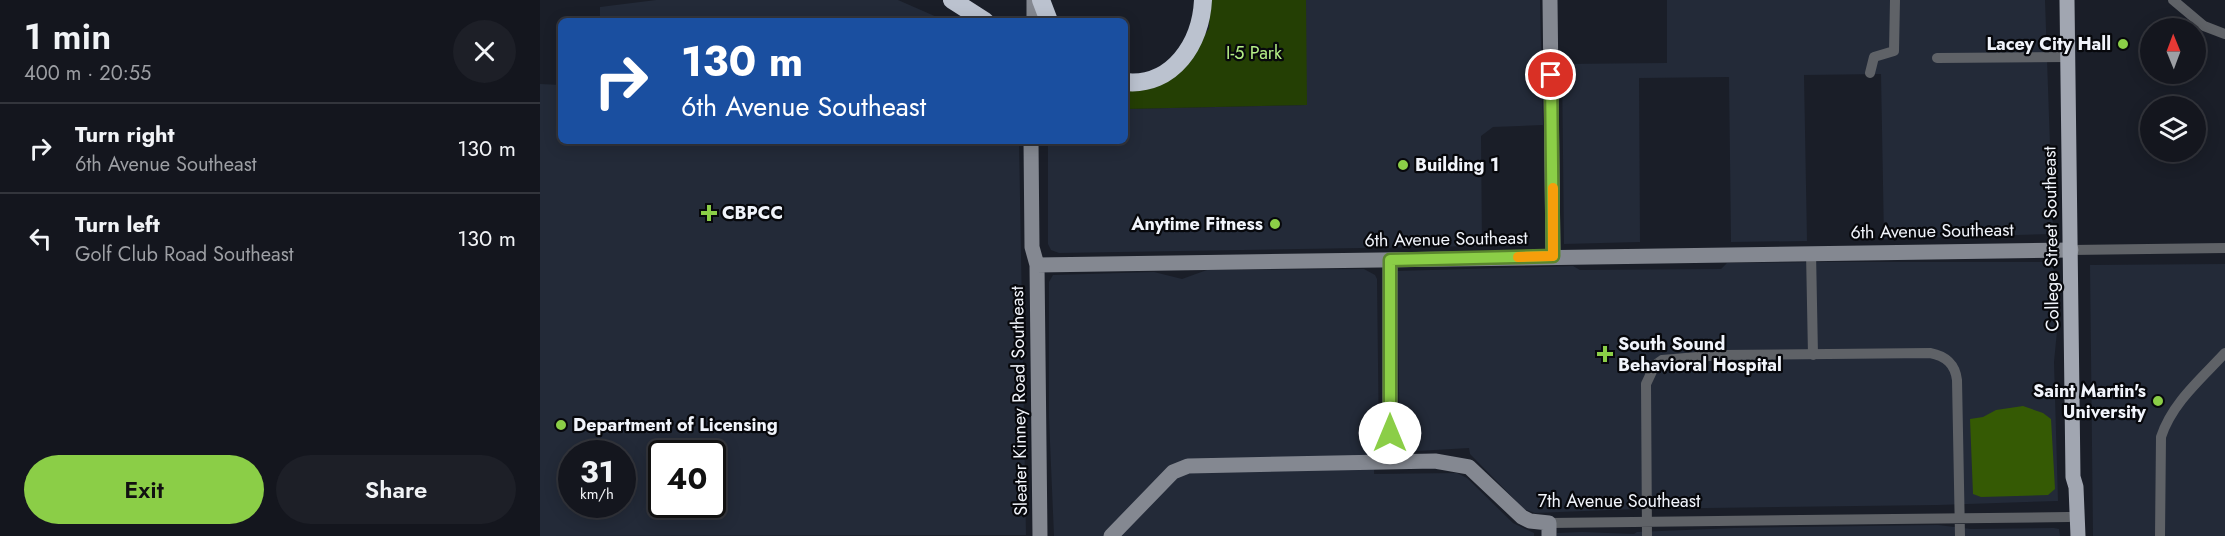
<!DOCTYPE html>
<html lang="en">
<head>
<meta charset="utf-8">
<style>
	body { margin:0; font-family:Jost,sans-serif; background:#1d1f27; color:#f1f3f6; height:100vh; display:flex; flex-direction:column; font-size:22px; white-space:nowrap }
	* { box-sizing:border-box; margin:0 }
	p { font-size:20px; color:#9d9fa4 }
	.icon { flex:none; width:33px; height:33px; fill:none; stroke:currentColor; stroke-width:2; stroke-linecap:round; stroke-linejoin:round }
	.map { position:relative; flex:1; overflow:hidden }
	.drawer { display:flex; flex-direction:column; background:#14161e; width:540px }
	.drawer>* { flex:none }
	.hud { position:absolute; left:18px; top:18px; width:570px; height:126px; border-radius:9px; box-shadow:0 3px 15px #0003,0 0 0 2px #33353c; background:#1a4fa0; color:#fff; overflow:hidden }
	.needle { width:39px; rotate:359deg }
	.buttons { position:absolute; left:1600px; top:18px; display:grid; gap:12px }
	.buttons a { display:grid; place-items:center; width:66px; height:66px; border-radius:50%; background:#14161e; box-shadow:0 3px 15px #0003,0 0 0 2px #33353c; font-size:30px }
	.speed { position:absolute; left:18px; top:440px; display:flex; gap:12px; font-size:30px; font-weight:700; text-align:center }
	.speed>* { display:grid; place-content:center; width:78px; height:78px; border-radius:50%; background:#14161e; box-shadow:0 3px 15px #0003,0 0 0 2px #33353c; line-height:1 }
	.speed small { font-size:15px; font-weight:400 }
	.speed .limit { border:3px solid #111; border-radius:9px; background:#fff; color:#111 }
	.pin { position:absolute; display:grid; place-items:center; width:51px; height:51px; color:#fff; margin:-26px; border:3px solid #fff; border-radius:50%; box-shadow:0 2px 6px #0007 }
	.me { position:absolute; width:66px; margin:-33px; rotate:0deg; stroke-linejoin:round; filter:drop-shadow(0 0 4px #0008) }
	.turn { display:flex; align-items:center; gap:21px; height:126px; padding:0 24px; font-size:27px }
	.turn .icon { width:78px; height:78px; stroke-width:2.5 }
	.turn b { display:block; font-size:42px; line-height:51px }
	.round { display:grid; place-items:center; flex:none; width:63px; height:63px; border-radius:32px; background:#1d1f27 }
	.summary { display:flex; align-items:center; justify-content:space-between; height:102px; padding:0 24px }
	h1 { font-size:36px; font-weight:600; line-height:45px }
	.action { display:flex; gap:12px; margin-top:auto; padding:12px 24px }
	.action a { flex:1; height:69px; border-radius:36px; background:#8bce47; color:#111; font-size:24px; font-weight:600; line-height:69px; text-align:center }
	.action a+a { background:#1d1f27; color:#f1f3f6 }
	ul { padding:0; list-style:none }
	li { display:flex; align-items:center; gap:18px; height:90px; padding:0 24px; border-top:2px solid #33353c }
	li div { flex:1 }
	li b { display:block; font-size:22px }
	li em { font-style:normal }
	main { display:flex; flex:1; min-height:0 }
	.map>svg:first-child { display:block }
	.built { fill:#232a38; fill-rule:evenodd }
	.green { fill:#243f04 }
	.forest { fill:#355a04 }
	.lines { fill:none; stroke-linecap:round; stroke-linejoin:round }
	.street { stroke:#5f6267; stroke-width:10 }
	.secondary { stroke:#848891; stroke-width:15 }
	.primary { stroke:#a1a6b1; stroke-width:15 }
	.highway { stroke:#bbc2cf; stroke-width:18 }
	.route-casing { stroke:#5a862e; stroke-width:15 }
	.route { stroke:#8bce47; stroke-width:10 }
	.slow { stroke:#f59e0b; stroke-width:10 }
	.poi-dot { fill:#8bce47; stroke:#07080c; stroke-width:2 }
	.labels { text-anchor:middle; stroke-width:4.5; stroke-linejoin:round; paint-order:stroke }
	.poi-label { font-size:18px; font-weight:bold; fill:#f1f4fb; stroke:#07080c; text-anchor:start }
	.park-label { font-size:18px; fill:#b5ee86; stroke:#07080c }
	.street-label { font-size:18px; fill:#f1f4fb; stroke:#07080c }
</style>
</head>
<body>
<main>
<section class="drawer">
<div class="summary"><div><h1>1 min</h1><p>400 m · 20:55</p></div><a class="round"><svg class="icon" aria-label="close" viewBox="0 0 24 24"><path d="M6 6l12 12M18 6L6 18"/></svg></a></div>
<ul>
<li><svg class="icon" aria-label="right" viewBox="0 0 24 24"><path d="M7 20v-9h11M14 6l5 5-5 5"/></svg><div><b>Turn right</b><p>6th Avenue Southeast</p></div><em>130 m</em></li>
<li><svg class="icon" aria-label="left" viewBox="0 0 24 24"><path d="M17 20v-9H6M10 6l-5 5 5 5"/></svg><div><b>Turn left</b><p>Golf Club Road Southeast</p></div><em>130 m</em></li>
</ul>
<div class="action"><a>Exit</a><a>Share</a></div>
</section>
<div class="map">
<svg width="1685" height="536" viewBox="0 0 1685 536">
	<rect width="100%" height="100%" fill="#1a1e28"/>
	<!-- built -->
	<path class="built" d="M116 0H358L406 21H60V7Z
		M766 0H1000L1003 125 953 127 941 136 942 246 519 253 511 250 508 244V141H585V109L766 105Z
		M1127 0H1505L1513 234 1344 239 1341 74 1264 75 1267 241 1191 242 1189 77 1099 78 1100 242 1024 244 1022 64 1127 63Z
		M0 84 21 85V141H479L486 535 0 536ZM32 453H82V504H32ZM122 453H172V504H122Z
		M1288 262H1513L1518 321 1514 362 1518 501 1398 505 1095 509 995 513 984 509 930 454 929 448 860 452 857 271 1033 266 1040 270 1181 269 1187 263Z
		M1685 264V536H1553L1550 265Z
		M824 269 835 275 837 279 839 447 835 452 834 474 917 473 927 478 973 523 994 533V536H514L509 418V282L513 275 614 272 642 279 667 270Z
		M1398 525 1431 529 1514 528 1519 529 1520 536H1017V533L1042 532 1094 534 1097 532 1194 528Z"/>
	<!-- green -->
	<path class="green" d="M670 0H766L767 105 585 109V87L651 58 669 28Z"/>
	<!-- forest -->
	<path class="forest" d="M1483 406 1503 413 1511 419 1515 489 1508 495 1441 497 1433 494 1430 419 1443 417 1456 410Z"/>
	<g class="lines">
		<!-- street -->
		<path class="street" d="M1633 0 1664 26 1685 34
			M1397 58 1528 57
			M1330 73 1334 57 1354 51 1355 0
			M1531 250 1685 248
			M1271 252 1273 355
			M1009 523 1529 517
			M1107 536 1106 384 1115 365 1122 360 1181 355 1390 353C1406 356 1415 364 1417 380L1420 536
			M1620 536 1621 437C1632 403 1661 379 1685 353"/>
		<!-- secondary -->
		<path class="secondary" d="M494 0V21
			M1010 0 1013 256
			M491 141 492 247 497 265 500 536
			M850 260V462
			M497 265 1531 250
			M571 536 633 472 648 466 895 461 929 467 982 517 990 521 1009 523V536"/>
		<!-- primary -->
		<path class="primary" d="M1527 0 1533 477 1536 487 1538 536"/>
		<!-- highway -->
		<path class="highway" d="M412 0 445 21
			M501 0 509 21
			M585 82C633 87 661 43 663 0"/>
	</g>
	<g class="lines">
		<defs>
			<path id="route" d="M850 433V260L1013 256 1011 75"/>
		</defs>
		<!-- route casing -->
		<use href="#route" class="route-casing"/>
		<!-- route -->
		<use href="#route" class="route"/>
		<!-- slow -->
		<path class="slow" d="M978 257 1013 256V188"/>
	</g>
	<!-- markers -->
	<g class="poi-dot">
		<circle cx="1583" cy="44" r="6"/>
		<circle cx="863" cy="165" r="6"/>
		<path d="M166 204h6v6h6v6h-6v6h-6v-6h-6v-6h6z"/>
		<circle cx="735" cy="224" r="6"/>
		<path d="M1062 345h6v6h6v6h-6v6h-6v-6h-6v-6h6z"/>
		<circle cx="1618" cy="401" r="6"/>
		<circle cx="21" cy="425" r="6"/>
	</g>
	<g class="labels">
		<!-- poi labels -->
		<g class="poi-label">
			<text x="1571" y="50" text-anchor="end">Lacey City Hall</text>
			<text x="875" y="171">Building 1</text>
			<text x="182" y="219">CBPCC</text>
			<text x="723" y="230" text-anchor="end">Anytime Fitness</text>
			<text x="1078" y="350">South Sound<tspan x="1078" dy="21">Behavioral Hospital</tspan></text>
			<text x="1606" y="397" text-anchor="end">Saint Martin's<tspan x="1606" dy="21">University</tspan></text>
			<text x="33" y="431">Department of Licensing</text>
		</g>
		<!-- park labels -->
		<g class="park-label">
			<text x="714" y="59">I-5 Park</text>
		</g>
		<!-- street labels -->
		<g class="street-label">
			<text transform="translate(1392 231) rotate(-1)" y="6">6th Avenue Southeast</text>
			<text transform="translate(906 239) rotate(-1)" y="6">6th Avenue Southeast</text>
			<text transform="translate(1511 239) rotate(-91)" y="6">College Street Southeast</text>
			<text transform="translate(479 401) rotate(-91)" y="6">Sleater Kinney Road Southeast</text>
			<text x="1079" y="507">7th Avenue Southeast</text>
		</g>
	</g>
</svg>
<div class="buttons">
<a><svg class="needle" viewBox="-14 -14 28 28"><path d="M0-13l5 13h-10z" fill="#e53935"/><path d="M0 13l5-13h-10z" fill="#9d9fa4"/></svg></a>
<a><svg class="icon" aria-label="layers" viewBox="0 0 24 24"><path d="M12 4l9 5-9 5-9-5zM3 14l9 5 9-5"/></svg></a>
</div>
<div class="speed"><div>31<small>km/h</small></div><div class="limit">40</div></div>
<div class="pin" style="left:1011px;top:75px;background:#d93025"><svg class="icon" aria-label="arrive" viewBox="0 0 24 24"><path d="M6 21V4h12l-3 4 3 4H6"/></svg></div>
<svg class="me" style="left:850px;top:433px" viewBox="-20 -20 40 40"><circle r="19" fill="#fff"/><path d="M0-13L10 11 0 6-10 11z" fill="#8bce47"/></svg>
<div class="hud">
<div class="turn"><svg class="icon" aria-label="right" viewBox="0 0 24 24"><path d="M7 20v-9h11M14 6l5 5-5 5"/></svg><div><b>130 m</b>6th Avenue Southeast</div></div>
</div>
</div>
</main>
</body>
</html>
